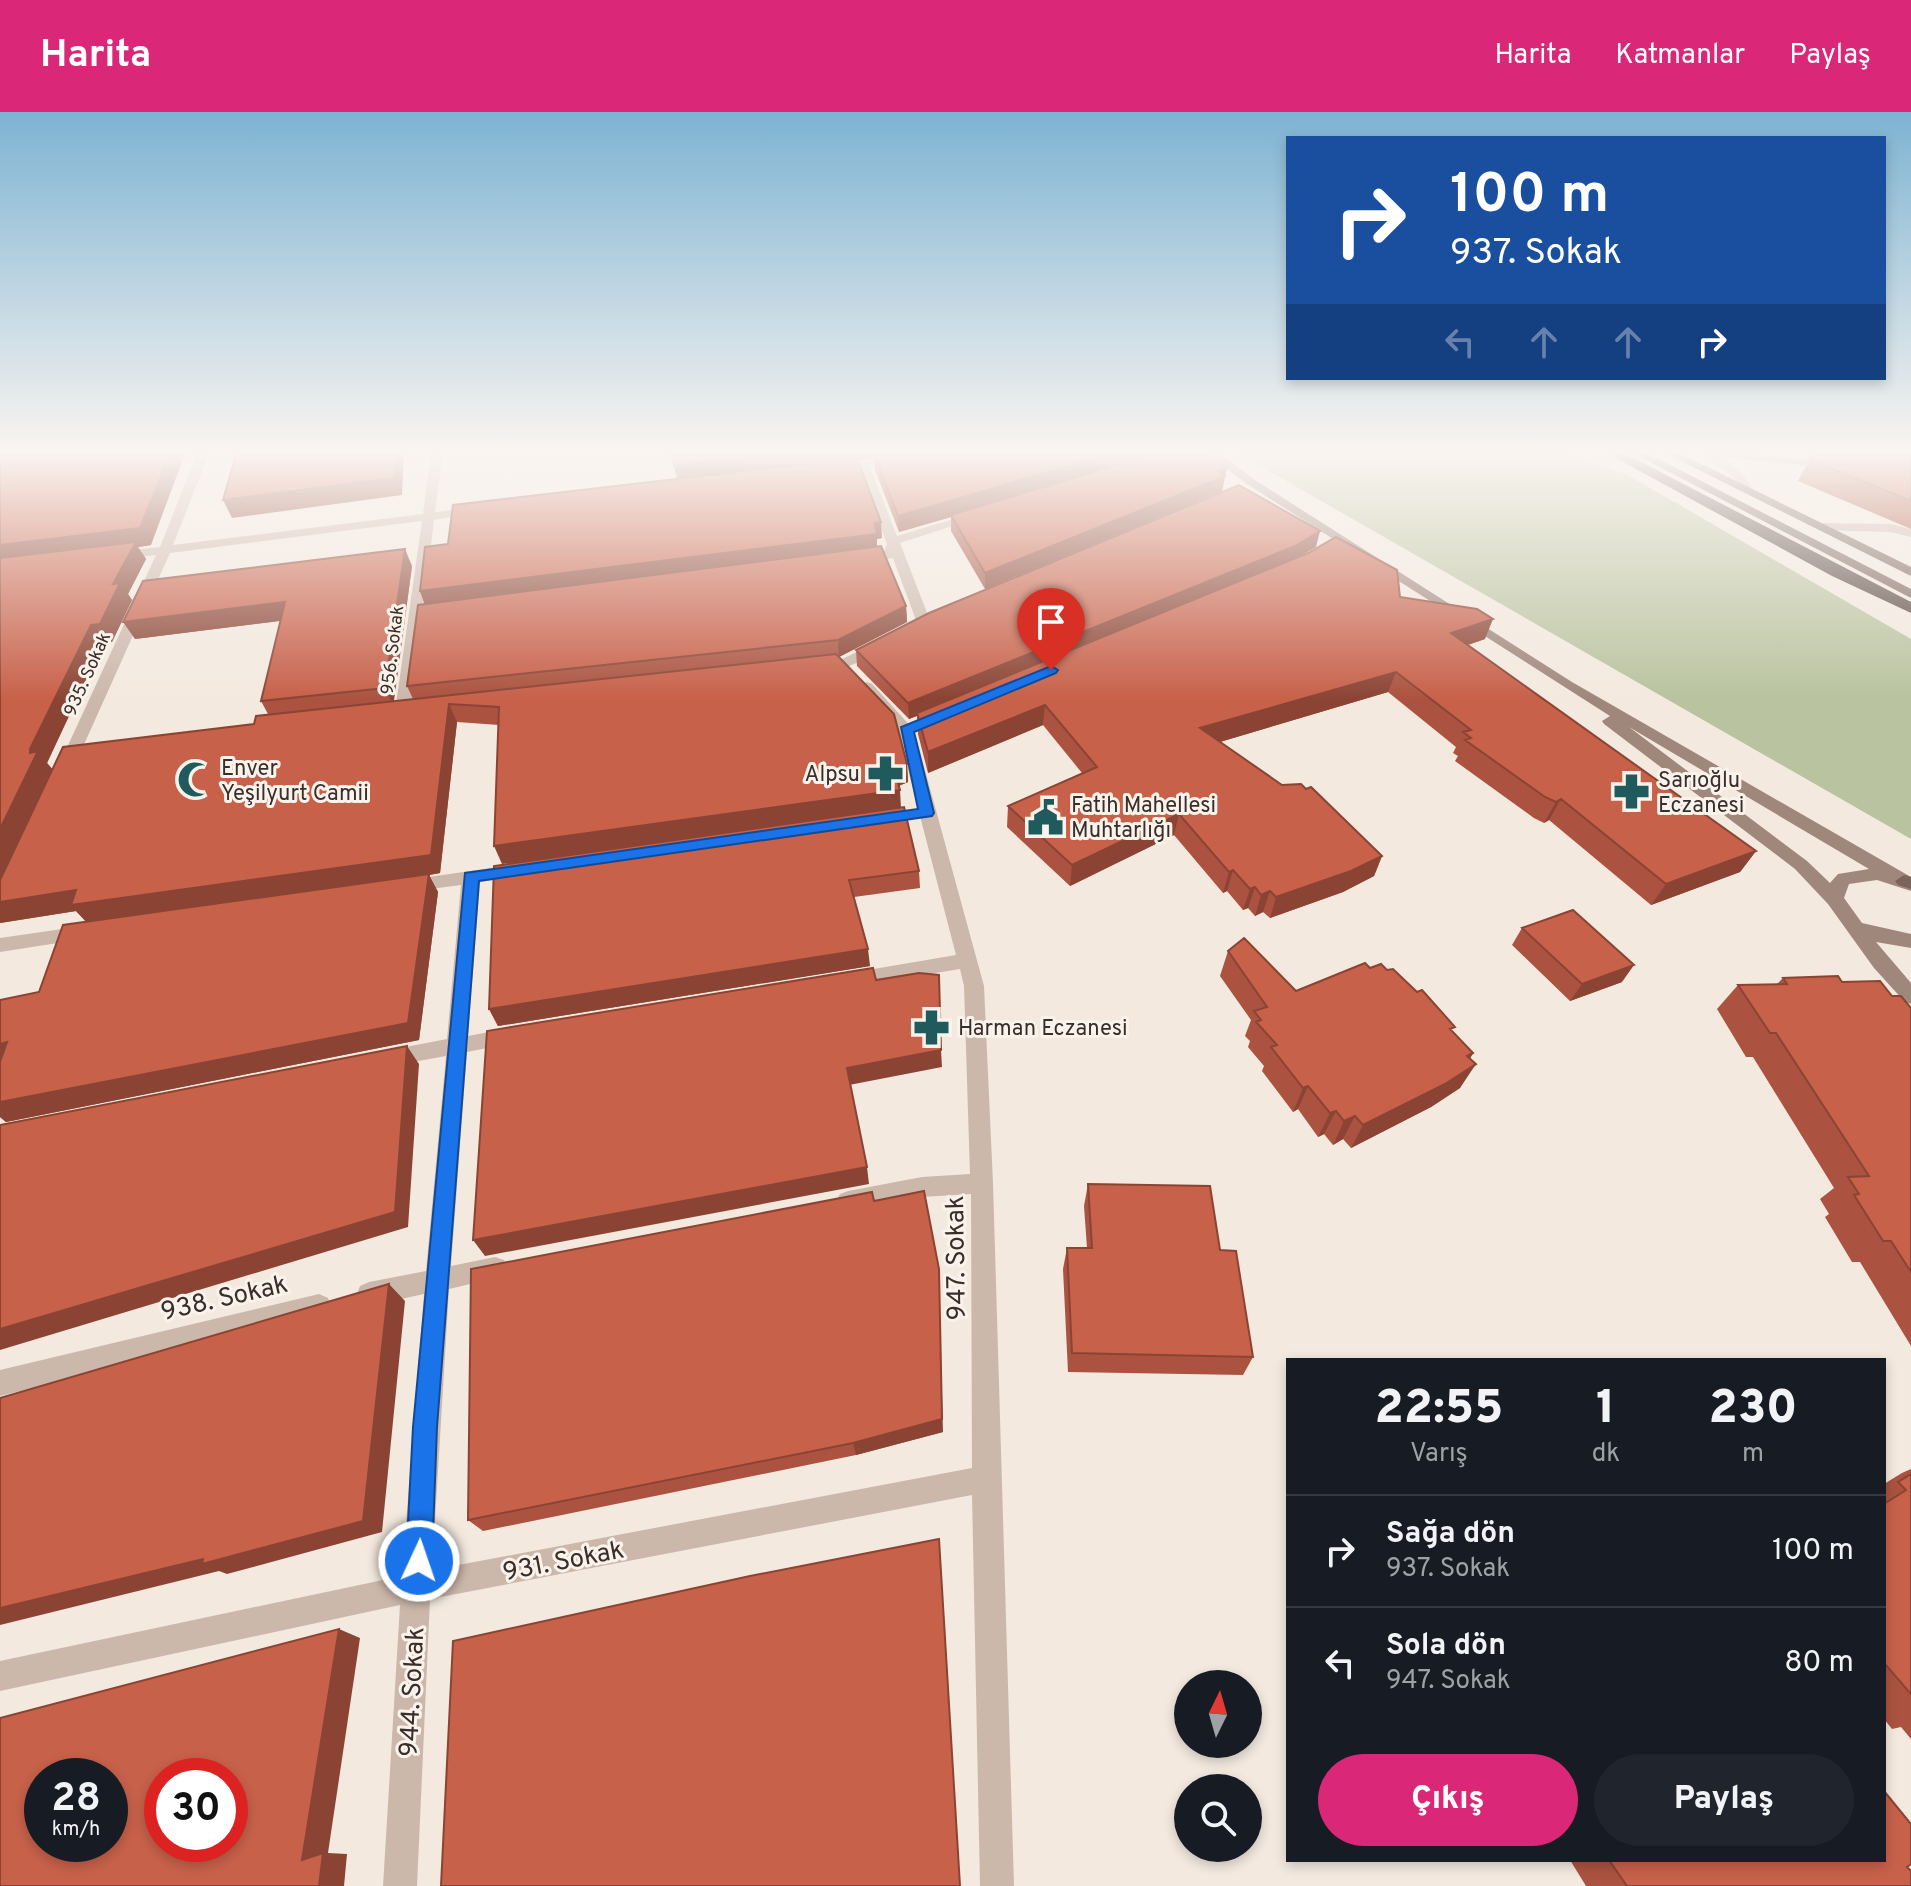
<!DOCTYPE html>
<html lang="tr">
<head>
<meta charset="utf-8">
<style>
	body { margin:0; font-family:Overpass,sans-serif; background:#20242c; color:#f1f3f6; height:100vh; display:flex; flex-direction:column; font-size:30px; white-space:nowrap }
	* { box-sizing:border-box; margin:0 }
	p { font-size:26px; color:#9ea1a6 }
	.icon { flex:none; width:44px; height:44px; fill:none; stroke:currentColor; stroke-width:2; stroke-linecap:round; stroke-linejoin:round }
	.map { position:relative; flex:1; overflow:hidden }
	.details { position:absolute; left:1286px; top:1246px; width:600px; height:504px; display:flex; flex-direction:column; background:#171b24; border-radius:0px; box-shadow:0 4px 12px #0003 }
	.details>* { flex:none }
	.guide { position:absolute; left:1286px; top:24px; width:600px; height:244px; border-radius:0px; box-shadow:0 4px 12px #0003; background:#1a4fa0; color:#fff; overflow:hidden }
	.needle { width:52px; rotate:5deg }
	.fabs { position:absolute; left:1174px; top:1558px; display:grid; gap:16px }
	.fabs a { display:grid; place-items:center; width:88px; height:88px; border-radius:50%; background:#171b24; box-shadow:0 4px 12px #0003; font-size:40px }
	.speed { position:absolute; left:24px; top:1646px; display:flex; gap:16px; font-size:40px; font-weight:700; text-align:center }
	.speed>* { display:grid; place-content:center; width:104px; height:104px; border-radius:50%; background:#171b24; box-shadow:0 4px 12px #0003; line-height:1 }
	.speed small { font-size:20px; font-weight:400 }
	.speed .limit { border:12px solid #d22; background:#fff; color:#111 }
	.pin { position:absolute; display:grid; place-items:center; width:68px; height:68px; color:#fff; margin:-82px -34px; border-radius:50% 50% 50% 0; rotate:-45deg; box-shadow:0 0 8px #0007 }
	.pin .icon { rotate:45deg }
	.me { position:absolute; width:88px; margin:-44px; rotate:3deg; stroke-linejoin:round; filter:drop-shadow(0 0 6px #0008) }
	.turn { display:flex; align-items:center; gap:28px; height:168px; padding:0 32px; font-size:36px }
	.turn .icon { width:104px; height:104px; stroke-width:2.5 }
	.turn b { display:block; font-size:56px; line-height:68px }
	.lanes { display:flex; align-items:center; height:76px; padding:0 32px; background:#0003; justify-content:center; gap:40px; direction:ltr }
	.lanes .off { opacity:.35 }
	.eta { display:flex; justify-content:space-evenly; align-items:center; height:136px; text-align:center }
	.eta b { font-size:48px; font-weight:800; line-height:56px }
	.action { display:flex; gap:16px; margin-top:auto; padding:16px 32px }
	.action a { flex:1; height:92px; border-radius:48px; background:#db2777; color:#fff; font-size:32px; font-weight:800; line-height:92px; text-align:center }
	.action a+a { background:#20242c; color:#f1f3f6 }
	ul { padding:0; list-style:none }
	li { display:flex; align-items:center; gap:24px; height:112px; padding:0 32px; border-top:2px solid #363941 }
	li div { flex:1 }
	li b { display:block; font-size:30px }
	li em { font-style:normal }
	header { display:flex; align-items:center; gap:48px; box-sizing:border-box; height:112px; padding:0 40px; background:#db2777; color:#fff }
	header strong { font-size:38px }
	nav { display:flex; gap:44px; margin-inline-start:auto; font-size:28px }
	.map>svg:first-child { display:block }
	.green { fill:#b9c39f }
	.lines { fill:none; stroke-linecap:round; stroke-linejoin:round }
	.lane { fill:#ccb8ab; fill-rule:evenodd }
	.street { fill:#ccb8ab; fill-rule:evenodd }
	.secondary { fill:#a0877c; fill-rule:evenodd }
	.primary { fill:#7b645b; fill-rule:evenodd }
	.highway { fill:#5a4841; fill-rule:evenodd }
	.wall { fill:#ab5340 }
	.shaded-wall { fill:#8b4434 }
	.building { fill:#c7614a; stroke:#8b4434; stroke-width:2; fill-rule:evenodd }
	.route { fill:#1a73e8; stroke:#114b97; stroke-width:2 }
	.labels { text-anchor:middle; stroke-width:6; stroke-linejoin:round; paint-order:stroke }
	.far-street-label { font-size:18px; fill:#3a2e2a; stroke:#faf3ec }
	.poi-label { font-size:22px; fill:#3a2e2a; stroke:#faf3ec; text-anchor:start }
	.near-street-label { font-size:26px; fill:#3a2e2a; stroke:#faf3ec }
</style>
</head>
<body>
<header>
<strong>Harita</strong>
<nav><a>Harita</a><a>Katmanlar</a><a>Paylaş</a></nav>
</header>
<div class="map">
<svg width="1911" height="1774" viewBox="0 0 1911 1774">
	<rect width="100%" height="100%" fill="#f3e9df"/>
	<!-- green -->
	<path class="green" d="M1234 339H1559L1626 362 1911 527V727Z"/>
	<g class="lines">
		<!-- lane -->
		<path class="lane" d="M1822 411 1890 412 1911 417V425L1890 420 1818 418 1816 415Z"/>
		<!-- street -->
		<path class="street" d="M198 339H210L173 433 423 402 431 339H443L435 400 476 395 482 399 434 408 411 599 403 604 395 599 422 409 170 441 73 657 71 661H59L57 657 156 443 115 448 109 444 115 440 160 435Z
			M916 339H939L870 355 897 424 977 400 983 404 900 431 931 511 924 515 917 511 893 446 859 452 853 448 883 441 887 432 859 357 834 361 828 358Z
			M1697 339C1722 338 1741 359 1754 378L1752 381H1744L1732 363Z
			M878 530 885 534 883 537C864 547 830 569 811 554L818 550 840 548Z
			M867 570 872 572 914 618 984 874 993 1071 1014 1774H980L972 1383 430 1487 417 1774H383L400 1493 0 1579V1549L402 1464 424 1182 369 1194 360 1190 357 1182 360 1174 369 1170 426 1159 446 944 385 955 378 953 375 947 378 941 385 939 447 927 461 773 408 780 399 774 408 768 519 752 528 758 519 764 480 770 468 924 510 916 517 918 520 924 517 930 467 940 451 1154 495 1145 504 1148 507 1156 504 1164 449 1177 432 1458 972 1356 971 1082 922 1085 848 1099 840 1096 836 1089 840 1082 848 1079 922 1065 970 1062 964 874 960 857 850 875 840 868 850 861 956 843 898 619 859 575Z
			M83 814 90 816 92 821 90 826 0 840V826Z
			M319 1182 328 1186 331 1194 328 1202 319 1206 0 1284V1258Z"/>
		<!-- secondary -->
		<path class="secondary" d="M1203 339H1216L1255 368 1572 570 1911 765V779L1877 768 1849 772 1844 786 1862 811 1911 822V836L1876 830 1911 871V892L1904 889 1874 856 1828 792 1795 757 1604 612 1602 609 1610 604 1247 372ZM1629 615 1869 757 1838 762 1830 771 1807 749Z
			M1703 339 1835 350 1841 353 1835 356 1707 344 1703 343Z"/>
		<!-- primary -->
		<path class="primary" d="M1629 339H1643L1911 477V486Z
			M1661 339H1675L1911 455V464Z
			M1904 763 1911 765V777L1898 773 1895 769Z"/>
		<!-- highway -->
		<path class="highway" d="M1603 339H1620L1911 490V501L1832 464Z"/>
	</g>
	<!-- wall -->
	<path class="wall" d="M0 339 151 433 138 435 146 447 128 482 132 488 112 530 103 531 47 651 53 658 254 612 268 602 261 589 280 509 135 527 412 454 394 589 413 587 407 574 425 492 420 479 448 432 677 367 670 339H1200L1227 355 1222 379 985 477 951 419V405L899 420 875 358 874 346 858 349 882 426 877 427V435L906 494 907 510 839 545 907 652 908 670 899 674 900 696 919 759 920 776 854 785 870 854 498 914 489 897 509 751 499 613 457 610 440 761 429 763 438 780 419 928 6 1010 0 1005V888L39 880 87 810 76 799 0 811Z
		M1812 339H1911V417L1798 369 1810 346H1809Z
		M1316 435 1298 445 1400 485 1485 527 1468 533 1756 739 1740 760 1651 793 1549 708 1544 711 1534 706 1455 649 1458 644 1453 641 1456 635 1388 580 1220 630 1382 744 1374 764 1343 780 1270 806 1263 800 1255 804 1248 796 1243 798 1227 779 1223 781 1174 723 1070 774 1007 715 1008 694 1082 661 1043 613 928 661 918 622 917 604 909 607 857 554 856 538Z
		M1522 816 1622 870 1570 889 1512 833Z
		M1228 839 1296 879 1452 920 1473 941 1470 947 1460 976 1431 995 1351 1036 1343 1027 1333 1033 1324 1022 1318 1025 1298 997 1293 1000 1262 959 1264 954 1248 935 1250 929 1245 924 1251 908 1220 864Z
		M1783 866 1842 870 1892 884 1911 896V1234L1860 1150H1852L1825 1105 1829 1102 1820 1087 1834 1076 1753 945H1746L1717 897 1738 873 1777 872Z
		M1088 1072 1220 1138 1253 1245 1243 1263 1068 1260 1063 1157 1067 1136H1087L1084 1094Z
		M874 1089 943 1320 856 1343 483 1419 468 1408Z
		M1911 1357V1627L1901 1615 1892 1617 1884 1607V1372L1902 1361Z
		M1570 1748H1884L1907 1755 1911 1774H1586Z"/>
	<!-- shaded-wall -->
	<path class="shaded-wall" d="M171 339H186L151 433 138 435 146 447 128 482 132 488 112 530 103 531 47 651 53 658 0 771V717L30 637 91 513 0 452V433Z
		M396 339H404L402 383 232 406 223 388Z
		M803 339H905L874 342V346L864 348 678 370 674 354Z
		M1121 339H1174L951 403V405L899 420 898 404Z
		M1227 355 1222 379 985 477V461Z
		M881 410 882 426 877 427V439L426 496 420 479Z
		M1320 419 1316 435 1291 449 909 607 908 591Z
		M405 437 412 454 393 593 385 576Z
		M285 490 294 507 135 527 123 510Z
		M906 494 907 510 839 545 838 528Z
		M1493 507 1485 527 1443 541 1451 521Z
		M1396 560 1388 580 1196 637 1200 616Z
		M449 592 457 610 440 761 429 763 438 780 419 928 6 1010 0 1005V990L87 811 76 799 0 811V790Z
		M1045 593 1043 613 928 661V640Z
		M907 652 908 670 895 675 894 657Z
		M900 678 901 696 502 752 494 734Z
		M1561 687 1549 708 1544 711 1556 690Z
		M1179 702 1174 723 1070 774 1072 753Z
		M1756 739 1740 760 1651 793 1666 772Z
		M1382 744 1374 764 1343 780 1270 806 1276 785Z
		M1233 758 1227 779 1223 781 1229 760Z
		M1255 775 1248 796 1243 798 1250 777Z
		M1270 779 1263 800 1255 804 1261 783Z
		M868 837 870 854 498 914 489 897Z
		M1634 853 1622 870 1570 889 1582 872Z
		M7 930 0 953V932Z
		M407 934 419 952 408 1115 0 1238V1217Z
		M941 938 942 955 849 973 847 956Z
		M1473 941 1460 962 1476 952 1460 976 1431 995 1351 1036 1363 1013Z
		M1308 974 1298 997 1293 1000 1303 976Z
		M1336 999 1324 1022 1318 1025 1330 1001Z
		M1355 1004 1343 1027 1333 1033 1344 1009Z
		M867 1055 869 1072 485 1144 473 1128Z
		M389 1172 405 1189 382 1420 227 1462 219 1459 0 1513V1496Z
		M939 1173 943 1320 856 1343 853 1331Z
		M339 1517 360 1526 328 1741 347 1742 344 1774H319L302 1748Z"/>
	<!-- building -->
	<path class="building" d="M1 339H171L140 416 0 433V341Z
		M237 339H396L395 366 223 388Z
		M671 339H803L674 354Z
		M887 339H1121L898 404 874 342Z
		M1164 339H1200L1227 355 1218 359 1225 364 985 461 951 403Z
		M1815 339H1853L1911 344V389L1811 348Z
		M857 346 881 410 875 411 877 422 420 479 425 435 448 432 453 393Z
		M1239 373 1320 419 1295 434 908 591 856 538 929 501Z
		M1336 425 1397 458 1400 485 1477 497 1493 507 1451 521 1756 739 1666 772 1561 687 1556 690 1545 685 1465 628 1471 626 1463 620 1471 618 1396 560 1200 616 1282 673 1301 672 1306 677 1311 675 1382 744 1351 759 1276 785 1270 779 1261 783 1255 775 1250 777 1233 758 1229 760 1179 702 1072 753 1008 694 1097 655 1045 593 928 640 917 601 1308 441Z
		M136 430 113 472 120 471 100 512 91 513 30 637V641L38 639 0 717V446Z
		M881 434 906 494 838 528 407 574 418 493Z
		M405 437 385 576 261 589 285 490 123 510 143 469Z
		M836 542 894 602 907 652 894 657 900 678 494 734 499 595 449 592 431 743 71 793 76 778 0 790V768L63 635 254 612 256 604Z
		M904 695 919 759 849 768 868 837 489 897 494 754Z
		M429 762 408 911 0 990V950L7 930 0 932V888L39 880 63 813Z
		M1573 798 1634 853 1582 872 1522 816Z
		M1244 826 1296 879 1365 851 1370 856 1381 852 1387 858 1393 857 1417 880 1422 878 1455 915 1450 917 1473 941 1467 944 1476 952 1445 972 1363 1013 1355 1004 1344 1009 1336 999 1330 1001 1308 974 1303 976 1271 935 1277 933 1256 910 1261 908 1254 899 1267 895 1228 839Z
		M873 856 876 868 919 861 939 863 941 938 847 956 867 1055 473 1128 487 919Z
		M1838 864 1842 870 1880 869 1892 884H1901L1911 896V1160L1891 1129H1883L1854 1083 1859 1082 1848 1065 1869 1064 1776 921H1770L1738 873 1787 872 1783 866Z
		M407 934 395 1100 0 1217V1013Z
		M1088 1072 1210 1074 1220 1138 1236 1139 1253 1245 1072 1241 1067 1136H1092Z
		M924 1079 939 1157 942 1307 853 1331 468 1408 471 1157 872 1080 874 1089Z
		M389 1172 363 1409 202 1452 203 1447 0 1496V1286Z
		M1911 1362V1582L1884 1551V1392L1906 1378 1898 1370Z
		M939 1427 960 1774H441L453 1529 750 1464Z
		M339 1517 302 1748 323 1741 319 1774H0V1606ZM42 1664H110V1732H42ZM162 1664H230V1732H162Z
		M1884 1679 1911 1712V1752L1907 1755 1911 1759V1774H1627L1609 1748H1884Z"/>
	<!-- sky -->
	<linearGradient id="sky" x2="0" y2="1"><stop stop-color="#7db3d2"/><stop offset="0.58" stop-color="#faf5f1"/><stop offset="1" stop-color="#faf5f1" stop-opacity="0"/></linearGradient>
	<rect width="1911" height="587" fill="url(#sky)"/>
	<!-- route -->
	<path class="route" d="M1051 554 1058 558 1056 561 914 620 934 701 932 704 479 769 437 1315 432 1449 428 1458 419 1462 409 1458 406 1449 413 1315 465 761 918 697 901 615Z"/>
	<!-- icons -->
	<defs>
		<symbol id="pharmacy-bare" viewBox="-9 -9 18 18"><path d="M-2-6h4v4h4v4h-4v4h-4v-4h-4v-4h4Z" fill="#1f5b5c" stroke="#faf3ec" stroke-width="2.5" paint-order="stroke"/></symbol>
		<symbol id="mosque-bare" viewBox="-9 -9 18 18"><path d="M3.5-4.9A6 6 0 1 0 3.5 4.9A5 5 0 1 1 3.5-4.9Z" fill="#1f5b5c" stroke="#faf3ec" stroke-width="2.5" paint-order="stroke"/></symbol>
		<symbol id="civic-bare" viewBox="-9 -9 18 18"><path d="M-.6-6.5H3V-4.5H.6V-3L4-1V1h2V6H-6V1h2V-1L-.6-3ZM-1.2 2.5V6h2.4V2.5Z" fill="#1f5b5c" stroke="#faf3ec" stroke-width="2.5" paint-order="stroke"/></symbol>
	</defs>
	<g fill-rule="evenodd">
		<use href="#pharmacy-bare" x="860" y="636" width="51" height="51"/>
		<use href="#mosque-bare" x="170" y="642" width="51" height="51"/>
		<use href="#pharmacy-bare" x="1606" y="654" width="51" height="51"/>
		<use href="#civic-bare" x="1020" y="680" width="51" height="51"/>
		<use href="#pharmacy-bare" x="906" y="890" width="51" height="51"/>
	</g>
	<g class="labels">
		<!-- far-street labels -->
		<g class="far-street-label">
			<text transform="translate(392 538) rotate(-83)" y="6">956. Sokak</text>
			<text transform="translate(87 562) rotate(-66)" y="6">935. Sokak</text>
		</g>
		<!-- poi labels -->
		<g class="poi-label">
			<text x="221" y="663">Enver<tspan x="221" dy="25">Yeşilyurt Camii</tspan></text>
			<text x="860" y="669" text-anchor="end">Alpsu</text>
			<text x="1658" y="675">Sarıoğlu<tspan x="1658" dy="25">Eczanesi</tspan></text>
			<text x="1071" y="700">Fatih Mahellesi<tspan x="1071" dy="25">Muhtarlığı</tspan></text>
			<text x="958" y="923">Harman Eczanesi</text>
		</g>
		<!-- near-street labels -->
		<g class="near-street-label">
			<text transform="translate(955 1146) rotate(-91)" y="9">947. Sokak</text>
			<text transform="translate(224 1185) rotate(-13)" y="9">938. Sokak</text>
			<text transform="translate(563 1448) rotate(-11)" y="9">931. Sokak</text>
			<text transform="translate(411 1580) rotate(-87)" y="9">944. Sokak</text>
		</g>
	</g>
</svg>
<div class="fabs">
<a><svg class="needle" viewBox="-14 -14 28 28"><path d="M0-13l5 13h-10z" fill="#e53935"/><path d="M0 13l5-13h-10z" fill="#9ea1a6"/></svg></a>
<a><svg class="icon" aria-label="search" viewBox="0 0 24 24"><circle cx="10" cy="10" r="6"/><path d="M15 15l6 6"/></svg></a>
</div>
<div class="speed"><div>28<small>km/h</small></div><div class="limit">30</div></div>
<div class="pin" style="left:1051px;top:558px;background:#d93025"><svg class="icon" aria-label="arrive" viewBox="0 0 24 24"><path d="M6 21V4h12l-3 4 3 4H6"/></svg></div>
<svg class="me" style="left:419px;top:1449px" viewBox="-20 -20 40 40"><circle r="17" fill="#1a73e8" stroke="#fff" stroke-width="3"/><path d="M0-11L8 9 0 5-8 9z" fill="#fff"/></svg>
<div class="guide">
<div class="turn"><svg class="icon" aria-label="right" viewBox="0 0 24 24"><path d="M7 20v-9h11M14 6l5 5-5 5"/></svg><div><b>100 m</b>937. Sokak</div></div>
<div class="lanes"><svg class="icon off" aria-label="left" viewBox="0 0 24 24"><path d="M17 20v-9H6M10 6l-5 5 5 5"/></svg><svg class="icon off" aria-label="ahead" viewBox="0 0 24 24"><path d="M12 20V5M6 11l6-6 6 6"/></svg><svg class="icon off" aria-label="ahead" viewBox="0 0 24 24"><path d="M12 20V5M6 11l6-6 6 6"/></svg><svg class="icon" aria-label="right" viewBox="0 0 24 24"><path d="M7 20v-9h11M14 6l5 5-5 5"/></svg></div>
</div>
<section class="details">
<div class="eta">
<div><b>22:55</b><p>Varış</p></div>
<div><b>1</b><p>dk</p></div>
<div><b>230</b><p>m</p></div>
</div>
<ul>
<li><svg class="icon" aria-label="right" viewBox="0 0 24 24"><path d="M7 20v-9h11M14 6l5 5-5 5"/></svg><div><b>Sağa dön</b><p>937. Sokak</p></div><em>100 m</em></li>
<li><svg class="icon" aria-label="left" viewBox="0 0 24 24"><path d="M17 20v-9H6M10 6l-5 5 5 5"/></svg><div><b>Sola dön</b><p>947. Sokak</p></div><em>80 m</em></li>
</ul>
<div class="action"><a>Çıkış</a><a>Paylaş</a></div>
</section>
</div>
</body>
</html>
